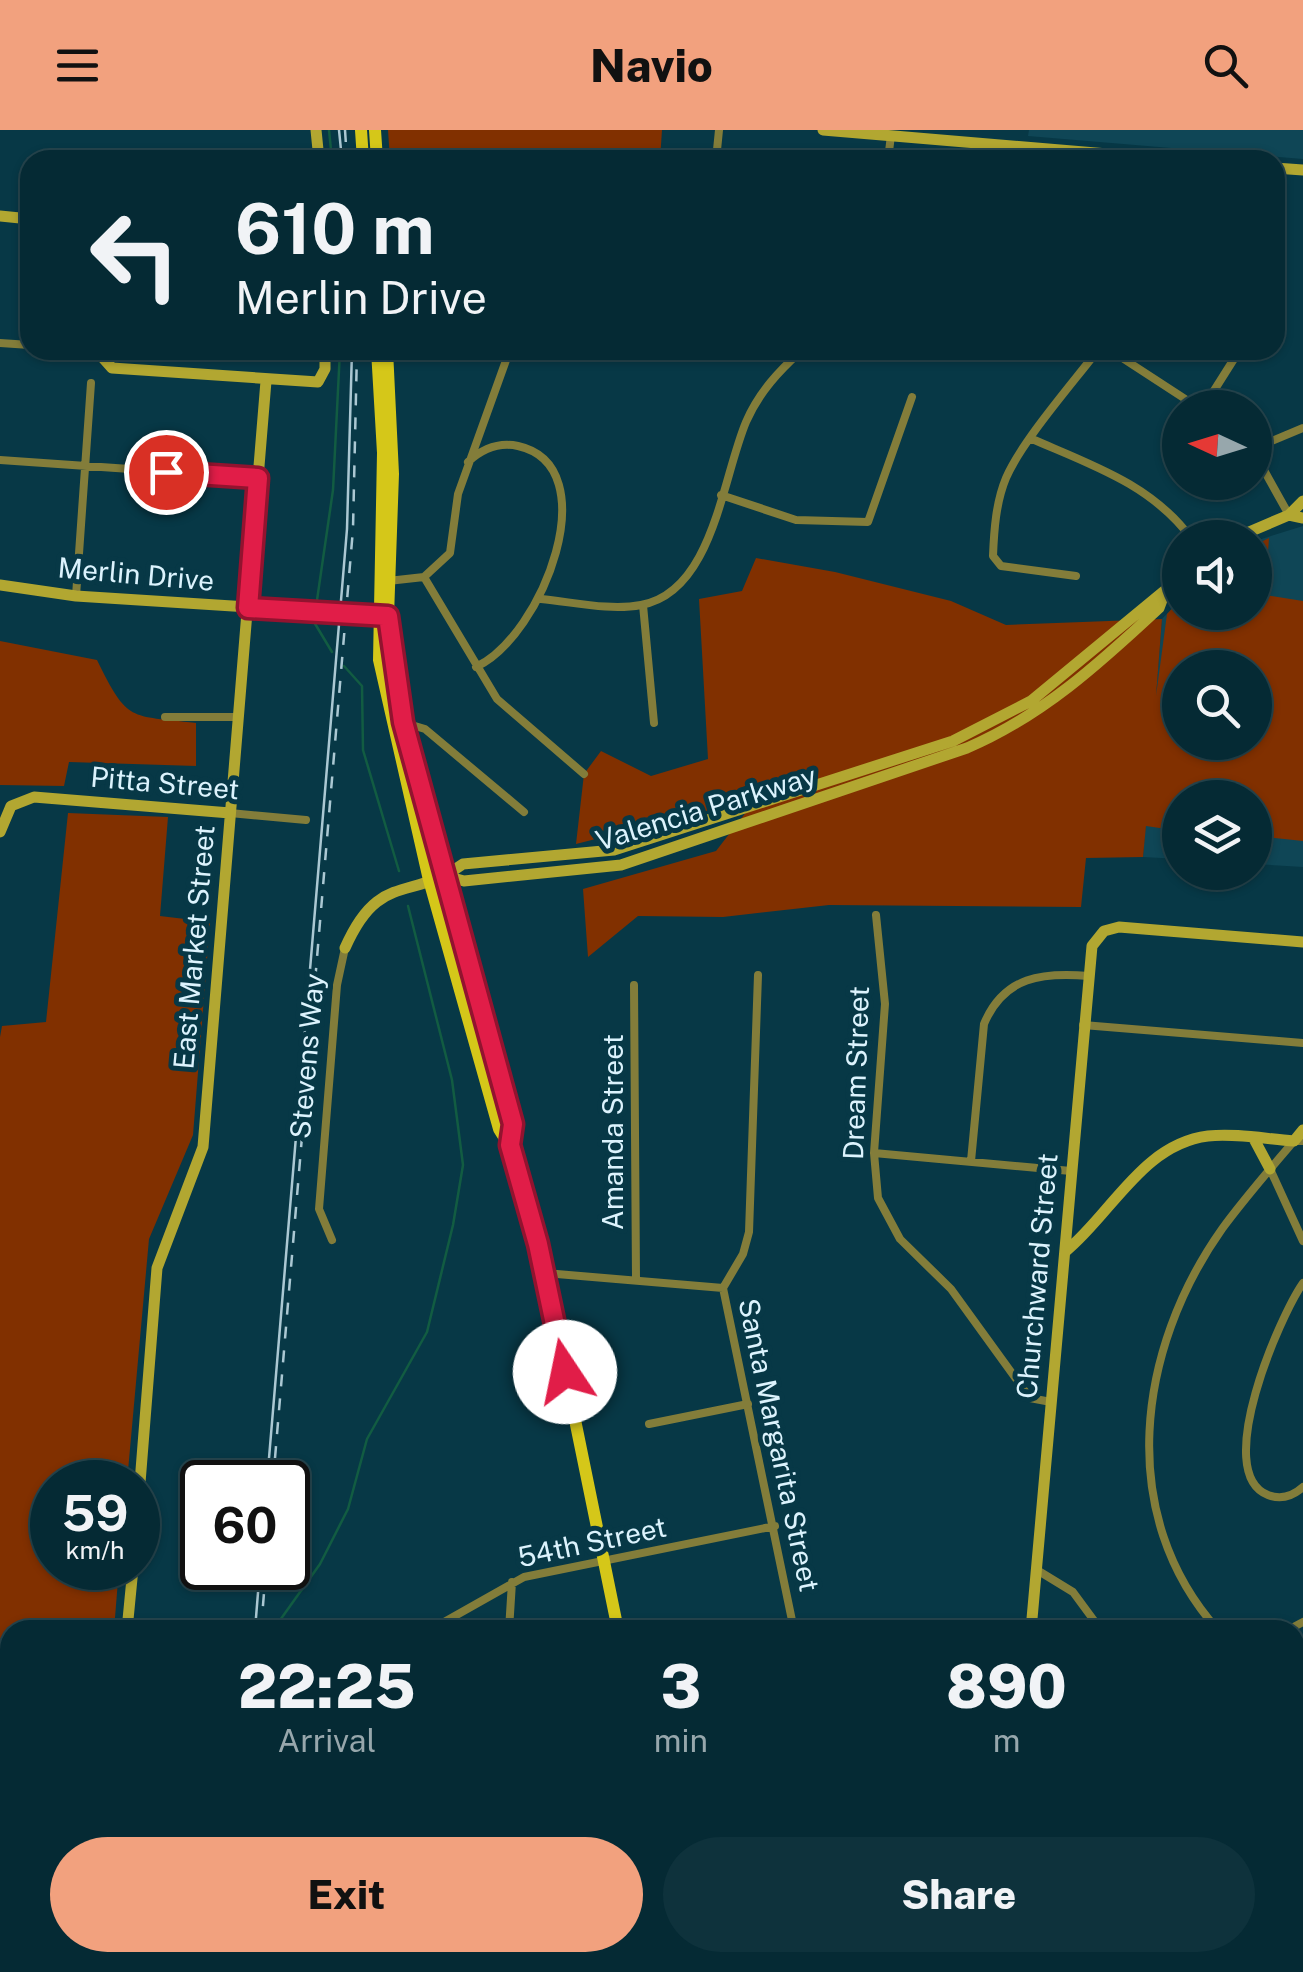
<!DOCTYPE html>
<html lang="en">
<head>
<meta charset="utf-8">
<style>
	body { margin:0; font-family:"Public Sans",sans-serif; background:#0e323c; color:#f1f3f6; height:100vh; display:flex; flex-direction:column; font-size:38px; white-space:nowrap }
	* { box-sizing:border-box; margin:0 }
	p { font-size:32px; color:#97a7ac }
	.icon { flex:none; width:55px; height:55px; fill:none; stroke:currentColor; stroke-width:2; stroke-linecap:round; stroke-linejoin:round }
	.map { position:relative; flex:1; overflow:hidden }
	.side { position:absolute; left:0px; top:1490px; width:1305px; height:352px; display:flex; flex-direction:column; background:#052a34; border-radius:30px 30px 0 0; box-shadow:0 2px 8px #0004,0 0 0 2px #26464f }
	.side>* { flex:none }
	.banner { position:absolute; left:20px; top:20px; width:1265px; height:210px; border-radius:30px; box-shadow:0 2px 8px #0004,0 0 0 2px #26464f; background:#052a34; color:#f1f3f6; overflow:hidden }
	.needle { width:65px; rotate:274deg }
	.fabs { position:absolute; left:1162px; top:260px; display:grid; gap:20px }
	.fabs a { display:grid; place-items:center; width:110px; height:110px; border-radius:50%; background:#052a34; box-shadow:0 2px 8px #0004,0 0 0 2px #26464f; font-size:50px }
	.speed { position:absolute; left:30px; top:1330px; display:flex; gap:20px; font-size:50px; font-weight:700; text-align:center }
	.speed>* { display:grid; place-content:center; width:130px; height:130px; border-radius:50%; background:#052a34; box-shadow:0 2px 8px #0004,0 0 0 2px #26464f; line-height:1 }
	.speed small { font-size:25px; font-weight:400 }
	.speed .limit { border:5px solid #111; border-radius:15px; background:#fff; color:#111 }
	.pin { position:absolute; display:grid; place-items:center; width:85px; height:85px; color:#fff; margin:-42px; border:5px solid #fff; border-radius:50%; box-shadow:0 2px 10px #0007 }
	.me { position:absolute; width:110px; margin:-55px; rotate:349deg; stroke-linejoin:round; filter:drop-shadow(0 0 8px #0008) }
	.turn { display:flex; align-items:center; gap:35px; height:210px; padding:0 50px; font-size:45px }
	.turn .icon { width:130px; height:130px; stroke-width:2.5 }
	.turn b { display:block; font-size:70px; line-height:85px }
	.eta { display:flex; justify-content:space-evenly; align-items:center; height:170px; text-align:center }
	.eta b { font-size:60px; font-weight:800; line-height:70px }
	.button { display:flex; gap:20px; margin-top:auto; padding:20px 50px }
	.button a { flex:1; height:115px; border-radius:60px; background:#f2a17e; color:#111; font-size:40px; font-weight:800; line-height:115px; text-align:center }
	.button a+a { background:#0e323c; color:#f1f3f6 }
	header { display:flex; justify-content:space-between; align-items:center; height:130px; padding:0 50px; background:#f2a17e; color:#111; font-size:45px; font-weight:800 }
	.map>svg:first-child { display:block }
	.built { fill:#0f4656; fill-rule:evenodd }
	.green { fill:#813000; fill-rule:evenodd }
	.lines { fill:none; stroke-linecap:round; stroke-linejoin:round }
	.stream { stroke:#125c42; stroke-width:2.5 }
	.street { stroke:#837d3a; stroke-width:8 }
	.secondary { stroke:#b2a731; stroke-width:11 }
	.primary { stroke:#d5c719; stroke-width:12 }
	.tram { stroke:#abc8d3; stroke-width:2.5 }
	.rail { stroke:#abc8d3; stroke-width:2.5; stroke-dasharray:12 12; stroke-linecap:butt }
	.route-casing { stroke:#92132f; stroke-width:25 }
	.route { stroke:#e11d48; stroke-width:18 }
	.labels { text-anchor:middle; stroke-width:10; stroke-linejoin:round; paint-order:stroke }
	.street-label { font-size:28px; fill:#dcf3fd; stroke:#073846 }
</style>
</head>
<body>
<header><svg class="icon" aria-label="menu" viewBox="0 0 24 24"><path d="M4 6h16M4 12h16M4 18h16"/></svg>Navio<svg class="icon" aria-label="search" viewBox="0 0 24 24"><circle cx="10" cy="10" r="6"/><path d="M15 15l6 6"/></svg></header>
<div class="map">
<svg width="1303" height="1842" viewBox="0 0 1303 1842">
	<rect width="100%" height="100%" fill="#073846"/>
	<!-- built -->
	<path class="built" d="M1029 0H1303V29L1028 6Z
		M1303 396V737L1255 734V668H1180V729L1143 727 1162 489 1180 470V482H1255V411ZM1180 538H1255V612H1180Z"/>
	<!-- green -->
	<path class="green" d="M388 0H662L660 30H390Z
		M1269 408 1265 465 1303 471V711L1255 706V668H1180V701L1146 696 1143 727 1086 728 1081 777 829 775 723 787 638 786 588 827 583 759 716 721 757 668 576 714 584 644 601 621 651 646 708 629 699 469 742 461 756 428 835 442 951 471 1006 495 1162 489 1156 566 1167 484 1180 470V482H1255V415ZM1180 538H1255V612H1180Z
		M0 511 97 530C128 593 129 585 196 593V636L69 632 64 656 0 655Z
		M68 683 168 687 160 786 210 792 193 1005 149 1109 127 1352H52V1438H119L114 1500H10V1832L35 1833 34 1842H0V907L2 896 46 892Z"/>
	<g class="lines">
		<!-- stream -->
		<path class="stream" d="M329 0 332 30
			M316 477 333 360 340 220
			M314 492 332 522
			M344 536 362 556 363 620 399 741
			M273 1500 320 1434 348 1379 367 1309 427 1202 453 1095 463 1035 452 950 408 776
			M217 1842 218 1832"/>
		<!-- street -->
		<path class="street" d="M716 30 719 0
			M888 30 891 5
			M0 213 30 215
			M1110 220 1199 278
			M1203 278 1239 221
			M1032 309C1092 335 1152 355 1191 408
			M1255 318 1303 298
			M1255 324 1289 385
			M0 330 259 348
			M468 332C482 319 499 312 518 316 608 336 543 506 476 537
			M721 365 796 390 868 392 912 267
			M1076 446 1001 436 993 426C994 400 996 372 1006 348 1022 311 1072 254 1098 220
			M424 447 497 569 584 644
			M388 451 424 447 450 423 458 364 509 222
			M76 466 91 253
			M541 469C573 472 610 481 641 475 713 462 722 349 746 292 759 262 779 241 802 220
			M643 475 654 593
			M165 587H239
			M405 593 425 599 524 682
			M230 683 306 690
			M876 785 885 874 874 1023 878 1068 900 1109 951 1159 1030 1268 1051 1272
			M758 845 749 1102 743 1124 723 1158 794 1500
			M634 855 636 1149
			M1083 895 1303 913
			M874 1023 1071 1041
			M971 1031 984 894C1004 846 1043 842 1089 846
			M1270 1039 1303 1111
			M332 1110 319 1079 337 855 345 818
			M545 1143 723 1158
			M1303 1153C1280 1186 1211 1343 1268 1365 1281 1370 1293 1366 1303 1357
			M649 1294 748 1274
			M1037 1440 1073 1462 1101 1500
			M430 1500 524 1447 775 1396
			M509 1500 512 1452
			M1218 1500C1115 1385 1137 1219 1222 1099 1244 1069 1270 1039 1294 1011H1303
			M1288 1500 1303 1492
			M1295 1570 1303 1576
			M1295 1719 1303 1720
			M539 1832 547 1842
			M903 1832 908 1842
			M1274 1832 1283 1842
			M354 1842 355 1832
			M490 1842 491 1832
			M1111 1842V1832"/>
		<!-- secondary -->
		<path class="secondary" d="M316 0 319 30
			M823 0 1179 30
			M1275 38 1303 40
			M0 86 30 89
			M96 220 112 238 318 252 325 239V220
			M1289 385 1303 371
			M1235 408 1289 385 1303 388
			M0 455 76 466 388 486
			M0 702 11 676 34 667 230 683
			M446 746 464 751 621 735 967 618C1042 586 1100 533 1159 478L1165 462
			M345 818C379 741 409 772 463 734L614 720 953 611 1031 571 1180 448
			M1254 1009 1270 1039
			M1066 1121C1112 1083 1143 1014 1208 1006 1236 1003 1266 1009 1294 1011L1303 1000
			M138 1378 157 1138 203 1017 266 251
			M127 1500 133 1438
			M1031 1500 1092 816 1104 801 1119 797 1303 812
			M1295 1606 1303 1603
			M96 1842 97 1832
			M866 1842 880 1832
			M1003 1842V1832"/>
		<!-- primary -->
		<path class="primary" d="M361 0 363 30
			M375 0 377 30
			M377 220 383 323 379 530 429 750 499 999 509 1015 545 1143 618 1500
			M387 220 393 344 388 486 396 562 513 994 509 1015
			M715 1832 722 1842
			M728 1832 735 1842"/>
		<!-- tram -->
		<path class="tram" d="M339 0 342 30
			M267 1352 347 399 352 220
			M255 1500 260 1438
			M227 1842V1832"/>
		<!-- rail -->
		<path class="rail" d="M345 0 347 30
			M273 1352 353 399 357 220
			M261 1500 266 1438
			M232 1842 233 1832"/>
	</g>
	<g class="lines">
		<defs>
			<path id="route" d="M166 342 258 348 248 478 388 486 403 592 513 994 510 1015 538 1114 565 1242"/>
		</defs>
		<!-- route casing -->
		<use href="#route" class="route-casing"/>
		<!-- route -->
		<use href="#route" class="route"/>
	</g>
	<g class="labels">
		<!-- street labels -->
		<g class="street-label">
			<text transform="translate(136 444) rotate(5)" y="10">Merlin Drive</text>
			<text transform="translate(165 653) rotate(5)" y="10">Pitta Street</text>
			<text transform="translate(706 678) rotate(-17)" y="10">Valencia Parkway</text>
			<text transform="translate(194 817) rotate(-85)" y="10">East Market Street</text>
			<text transform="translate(307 926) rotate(-85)" y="10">Stevens Way</text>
			<text transform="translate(856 943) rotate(-88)" y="10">Dream Street</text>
			<text transform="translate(613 1002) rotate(-90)" y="10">Amanda Street</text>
			<text transform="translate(1037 1146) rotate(-85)" y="10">Churchward Street</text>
			<text transform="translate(779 1315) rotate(78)" y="10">Santa Margarita Street</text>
			<text transform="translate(592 1412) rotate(-12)" y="10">54th Street</text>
		</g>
	</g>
</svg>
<div class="fabs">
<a><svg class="needle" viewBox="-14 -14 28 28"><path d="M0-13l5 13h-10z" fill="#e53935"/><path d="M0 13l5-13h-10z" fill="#97a7ac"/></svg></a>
<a><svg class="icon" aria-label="sound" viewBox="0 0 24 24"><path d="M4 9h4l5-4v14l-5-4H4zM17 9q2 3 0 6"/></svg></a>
<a><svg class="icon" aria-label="search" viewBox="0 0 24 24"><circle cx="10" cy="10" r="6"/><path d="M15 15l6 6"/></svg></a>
<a><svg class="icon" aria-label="layers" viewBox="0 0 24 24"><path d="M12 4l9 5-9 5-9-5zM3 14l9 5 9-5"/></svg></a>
</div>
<div class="speed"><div>59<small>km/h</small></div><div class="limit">60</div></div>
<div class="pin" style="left:166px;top:342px;background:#d93025"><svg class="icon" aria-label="arrive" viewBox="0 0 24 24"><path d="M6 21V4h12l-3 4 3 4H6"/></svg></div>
<svg class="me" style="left:565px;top:1242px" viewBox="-20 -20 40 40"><circle r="19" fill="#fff"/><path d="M0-13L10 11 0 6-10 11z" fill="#e11d48"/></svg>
<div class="banner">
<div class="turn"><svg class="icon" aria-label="left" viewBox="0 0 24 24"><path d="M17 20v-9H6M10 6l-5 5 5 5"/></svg><div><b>610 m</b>Merlin Drive</div></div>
</div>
<section class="side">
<div class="eta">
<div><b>22:25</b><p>Arrival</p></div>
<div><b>3</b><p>min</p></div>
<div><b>890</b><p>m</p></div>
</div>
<div class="button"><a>Exit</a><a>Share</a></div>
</section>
</div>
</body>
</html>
